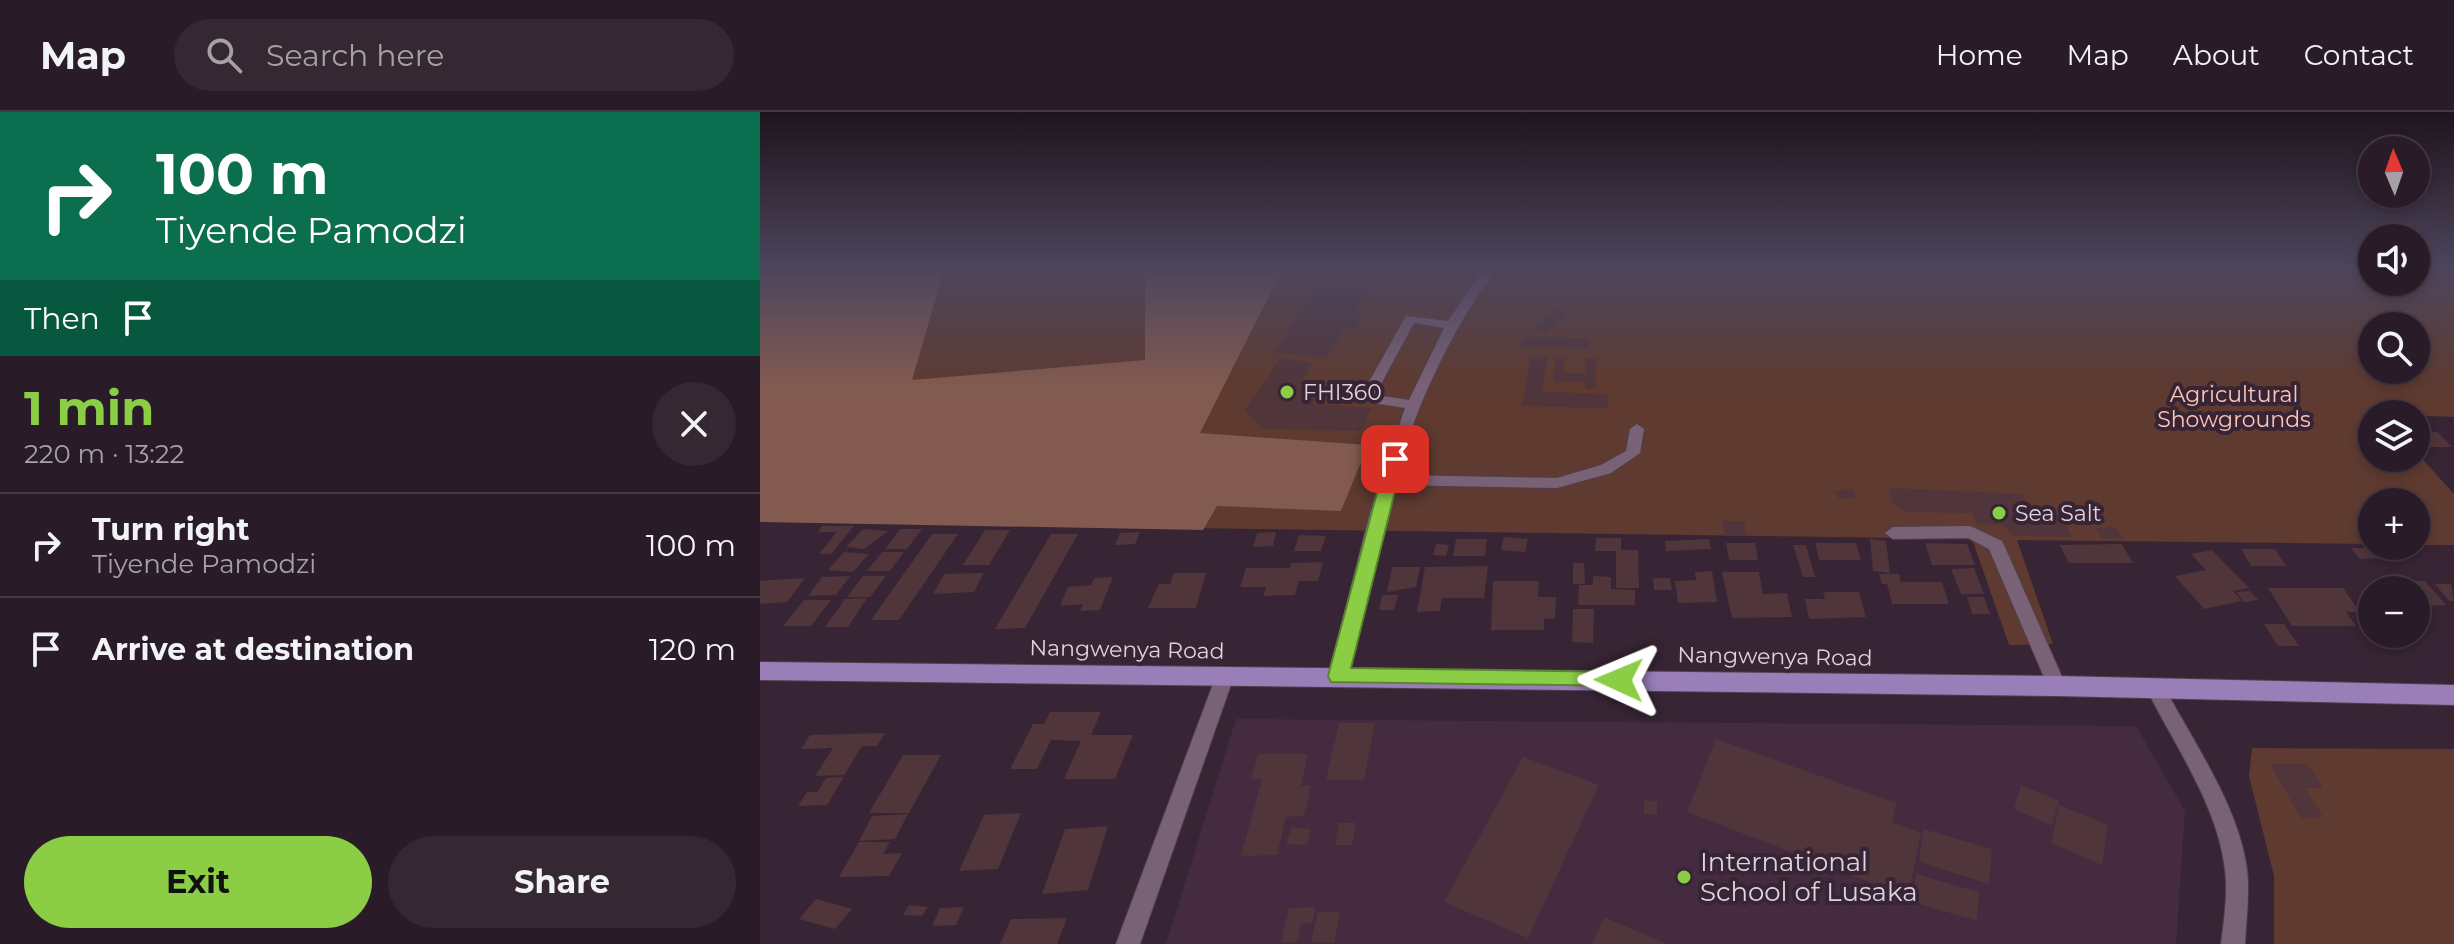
<!DOCTYPE html>
<html lang="en">
<head>
<meta charset="utf-8">
<style>
	body { margin:0; font-family:Montserrat,sans-serif; background:#352833; color:#f1f3f6; height:100vh; display:flex; flex-direction:column; font-size:30px; white-space:nowrap }
	* { box-sizing:border-box; margin:0 }
	p { font-size:26px; color:#a5a1a7 }
	.icon { flex:none; width:44px; height:44px; fill:none; stroke:currentColor; stroke-width:2; stroke-linecap:round; stroke-linejoin:round }
	.map { position:relative; flex:1; overflow:hidden }
	.panel { display:flex; flex-direction:column; background:#291b27; width:760px }
	.panel>* { flex:none }
	.hud { background:#0b6e4f; color:#fff; overflow:hidden }
	.needle { width:52px; rotate:358deg }
	.buttons { position:absolute; left:1598px; top:24px; display:grid; gap:16px }
	.buttons a { display:grid; place-items:center; width:72px; height:72px; border-radius:50%; background:#291b27; box-shadow:0 4px 12px #0003,0 0 0 2px #453944; font-size:40px }
	.pin { position:absolute; display:grid; place-items:center; width:68px; height:68px; color:#fff; margin:-34px; border-radius:16px; box-shadow:0 4px 12px #0006 }
	.me { position:absolute; width:88px; margin:-44px; rotate:271deg; stroke-linejoin:round; filter:drop-shadow(0 0 6px #0008) }
	.turn { display:flex; align-items:center; gap:28px; height:168px; padding:0 24px; font-size:36px }
	.turn .icon { width:104px; height:104px; stroke-width:2.5 }
	.turn b { display:block; font-size:56px; line-height:68px }
	.then { display:flex; align-items:center; height:76px; padding:0 24px; background:#0003; gap:16px; font-size:30px }
	.round { display:grid; place-items:center; flex:none; width:84px; height:84px; border-radius:42px; background:#352833 }
	.overview { display:flex; align-items:center; justify-content:space-between; height:136px; padding:0 24px }
	h1 { font-size:48px; font-weight:700; line-height:60px; color:#8bce46 }
	.cta { display:flex; gap:16px; margin-top:auto; padding:16px 24px }
	.cta a { flex:1; height:92px; border-radius:48px; background:#8bce46; color:#111; font-size:32px; font-weight:700; line-height:92px; text-align:center }
	.cta a+a { background:#352833; color:#f1f3f6 }
	ul { padding:0; list-style:none }
	li { display:flex; align-items:center; gap:24px; height:104px; padding:0 24px; border-top:2px solid #453944 }
	li div { flex:1 }
	li b { display:block; font-size:30px }
	li em { font-style:normal }
	header { display:flex; align-items:center; gap:48px; box-sizing:border-box; height:112px; padding:0 40px; background:#291b27; border-bottom:2px solid #453944 }
	header strong { font-size:38px }
	nav { display:flex; gap:44px; margin-inline-start:auto; font-size:28px }
	.search { width:560px; height:72px; background:#352833; display:flex; align-items:center; gap:20px; box-sizing:border-box; padding:0 28px; border-radius:44px; color:#a5a1a7; font-size:30px }
	main { display:flex; flex:1; min-height:0 }
	.map>svg:first-child { display:block }
	.built { fill:#442b40 }
	.green { fill:#5e3a30; fill-rule:evenodd }
	.forest { fill:#825a50 }
	.building { fill:#50353b }
	.lines { fill:none; stroke-linecap:round; stroke-linejoin:round }
	.minor-casing { stroke:#50404e; stroke-width:2 }
	.major-casing { stroke:#50404e; stroke-width:2 }
	.minor { fill:#796275; fill-rule:evenodd }
	.major { fill:#997eb8; fill-rule:evenodd }
	.route { fill:#8bce46; stroke:#5a862e; stroke-width:2 }
	.poi-dot { fill:#8bce46; stroke:#372434; stroke-width:3 }
	.labels { text-anchor:middle; stroke-width:8; stroke-linejoin:round; paint-order:stroke }
	.poi-label { font-size:22px; fill:#dfd2dd; stroke:#372434; text-anchor:start }
	.park-label { font-size:22px; fill:#fdc5b5; stroke:#372434 }
	.street-label { font-size:22px; fill:#dfd2dd; stroke:#372434 }
	.near-poi-label { font-size:26px; fill:#dfd2dd; stroke:#372434; text-anchor:start }
</style>
</head>
<body>
<header>
<strong>Map</strong>
<div class="search"><svg class="icon" aria-label="search" viewBox="0 0 24 24"><circle cx="10" cy="10" r="6"/><path d="M15 15l6 6"/></svg>Search here</div>
<nav><a>Home</a><a>Map</a><a>About</a><a>Contact</a></nav>
</header>
<main>
<section class="panel">
<div class="hud">
<div class="turn"><svg class="icon" aria-label="right" viewBox="0 0 24 24"><path d="M7 20v-9h11M14 6l5 5-5 5"/></svg><div><b>100 m</b>Tiyende Pamodzi</div></div>
<div class="then">Then<svg class="icon" aria-label="arrive" viewBox="0 0 24 24"><path d="M6 21V4h12l-3 4 3 4H6"/></svg></div>
</div>
<div class="overview"><div><h1>1 min</h1><p>220 m · 13:22</p></div><a class="round"><svg class="icon" aria-label="close" viewBox="0 0 24 24"><path d="M6 6l12 12M18 6L6 18"/></svg></a></div>
<ul>
<li><svg class="icon" aria-label="right" viewBox="0 0 24 24"><path d="M7 20v-9h11M14 6l5 5-5 5"/></svg><div><b>Turn right</b><p>Tiyende Pamodzi</p></div><em>100 m</em></li>
<li><svg class="icon" aria-label="arrive" viewBox="0 0 24 24"><path d="M6 21V4h12l-3 4 3 4H6"/></svg><div><b>Arrive at destination</b></div><em>120 m</em></li>
</ul>
<div class="cta"><a>Exit</a><a>Share</a></div>
</section>
<div class="map">
<svg width="1694" height="832" viewBox="0 0 1694 832">
	<rect width="100%" height="100%" fill="#372434"/>
	<!-- built -->
	<path class="built" d="M476 607 1376 614 1425 699 1416 832H406Z"/>
	<!-- green -->
	<path class="green" d="M0 158H1612V170H1656V158H1694V305L1612 302V346H1656V340L1694 382V433H1656V390H1612V432L1257 428 1293 532 1249 533 1212 427 0 410ZM1612 214H1656V258H1612Z
		M1492 636 1694 637V832H1514V764L1489 664Z"/>
	<!-- forest -->
	<path class="forest" d="M0 158H184L152 268 385 248V158H522L440 321 608 333 581 399 457 394 443 418 0 410Z"/>
	<!-- building -->
	<path class="building" d="M557 173 608 176 593 201 603 202 595 218 583 217 567 245 514 241Z
		M797 197 808 201 786 221 774 217Z
		M764 225 829 226 828 237 762 235Z
		M771 245H788L782 280 848 282 847 296 762 294Z
		M796 246H804L803 261 825 262 826 246H836L835 277H825V270L793 269Z
		M520 247 553 250 537 277 550 272 560 284 554 286V292L611 296 601 319 502 317 485 298Z
		M1677 320 1692 335H1666L1656 325V321Z
		M1129 376 1262 382 1271 397 1298 400 1312 425 1253 424 1244 413 1217 412 1212 401 1146 400 1133 391Z
		M1092 377 1096 385 1079 387 1075 379Z
		M962 409H984L986 424H965Z
		M62 414H94L71 442H59L77 420H58Z
		M1355 415 1363 426 1343 427 1336 416Z
		M103 417 128 419 104 437 86 435Z
		M140 417H162L147 437H125Z
		M225 418H250L229 453H203Z
		M380 420 375 432 355 433 360 421Z
		M516 420 513 434 493 435 497 421Z
		M172 422H198L139 508H111Z
		M291 422H318L265 516 235 517Z
		M539 423 566 424 561 439H534Z
		M744 425 768 427 765 440 741 438Z
		M836 426H861V438H878L879 476H856V439H835Z
		M696 427H727L725 444H693Z
		M949 427 951 437 906 439 905 429Z
		M1110 427 1126 429 1130 461 1113 459Z
		M966 431H995L998 448H969Z
		M1055 431H1096L1101 448H1059Z
		M1165 431 1207 432 1215 453H1172Z
		M676 432 689 433 686 444 673 443Z
		M1362 432 1373 451H1309L1300 433Z
		M1033 433H1046L1055 465H1043Z
		M1591 436H1617L1626 446 1600 447Z
		M1481 437H1515L1526 454H1491Z
		M1452 438 1489 476 1473 479 1482 489 1444 497 1415 464 1446 458 1431 442Z
		M84 440 109 442 93 460 68 458Z
		M122 440H144L130 459H107Z
		M563 450 558 469H539L535 483 503 484 506 475H480L486 456H530L531 451Z
		M813 451H824L825 472H813Z
		M728 454 724 486H682L680 499 657 500 665 455Z
		M632 455H660L656 475 627 480Z
		M1214 456 1224 482H1201L1191 457Z
		M952 459 957 490 918 491 915 469 936 468 935 460Z
		M962 460H999L1003 482 1027 481 1032 505 972 506Z
		M224 461 214 480 173 482 184 462Z
		M414 461H446L436 496H388L399 472H410Z
		M1119 462H1139L1141 470H1182L1189 492H1132L1127 472H1122Z
		M90 464 76 483 48 484 62 465Z
		M103 464H126L110 485H87Z
		M833 464 851 465V477L875 478V493H818L819 473H833Z
		M353 465 340 498 320 499 323 492 300 494 308 475 331 473 334 466Z
		M45 466 27 490 0 492V469Z
		M893 466H910L912 478H894Z
		M733 469H779L778 485H796L795 506 784 507V518H731Z
		M1665 469 1686 493 1656 494V478H1615L1609 470Z
		M1675 472H1691L1694 489H1689Z
		M1508 476H1583L1600 500H1586L1596 514H1532Z
		M1490 479 1498 488 1484 490 1476 480Z
		M1063 480H1099L1106 505 1049 507 1045 487H1065Z
		M622 483H638L634 498H619Z
		M1207 485H1224L1230 502H1212Z
		M107 486 88 515H65L85 487Z
		M44 488H71L51 514H23Z
		M813 497H834L833 531 812 530Z
		M1504 512H1524L1539 534H1518Z
		M290 600H341L331 623H373L355 667H304L321 629 291 628 277 657H250L273 612H284Z
		M579 611H615L604 668H566Z
		M125 621 117 634H102L84 663 55 664 73 636 41 637 50 623Z
		M956 627 1136 691 1132 710 1161 721 1148 785 927 700Z
		M498 642H548L541 674H551L544 704 526 705 517 743 481 744 502 667H491Z
		M143 643H181L149 701H109Z
		M763 645 839 673 768 826 684 790Z
		M1510 652H1548L1563 676H1545L1563 705 1541 706Z
		M84 665 67 693 38 694 47 680H57L66 666Z
		M1261 673 1299 689 1292 714 1254 697Z
		M884 688 897 689V702H884Z
		M1299 693 1348 713 1342 753 1291 731Z
		M261 701 238 757 199 759 224 703Z
		M148 702 135 727 99 729 112 704Z
		M579 711H596L592 733H575Z
		M348 714 328 778 282 782 305 717Z
		M532 715 551 717 547 733 526 732Z
		M1163 717 1232 737 1229 772 1159 750Z
		M99 730H130L123 742 142 741 129 764 79 765Z
		M1156 762 1219 780 1217 809 1153 790Z
		M56 787 92 797 75 817 39 807Z
		M149 793 168 795 162 804 143 803Z
		M204 795 196 813 172 814 180 796Z
		M556 795 552 811 541 812 537 830H521L529 796Z
		M558 800H580L574 831 551 830Z
		M844 805 907 832H832Z
		M307 806 297 832H240L251 807Z"/>
	<g class="lines">
		<defs>
			<path id="minor" d="M723 158H735C690 222 658 288 637 363L797 366 841 353 866 339 870 317 877 312 884 317 880 341 851 361 797 376 634 373 587 564 585 569 578 572 571 569 569 564 609 405 645 296 607 290 600 286 646 204 688 209ZM654 211 684 216 649 288 615 283Z
				M1210 414 1242 429 1244 433 1306 574 1304 579 1297 582 1290 579 1229 437 1208 426 1133 427 1125 421 1133 415Z
				M465 556 472 559 474 564 380 832H356L456 564 458 559Z
				M1396 570 1403 573C1432 628 1479 694 1487 758 1490 782 1486 807 1485 832H1461C1464 808 1468 783 1465 758 1458 694 1415 634 1387 578L1389 573Z"/>
			<path id="major" d="M0 550 1297 564 1694 573V593L1297 584 0 568Z"/>
		</defs>
		<!-- minor casing -->
		<use href="#minor" class="minor-casing"/>
		<!-- major casing -->
		<use href="#major" class="major-casing"/>
		<!-- minor -->
		<use href="#minor" class="minor"/>
		<!-- major -->
		<use href="#major" class="major"/>
	</g>
	<!-- sky -->
	<linearGradient id="sky" x2="0" y2="1"><stop stop-color="#1e141d"/><stop offset="0.57" stop-color="#4d455c"/><stop offset="1" stop-color="#4d455c" stop-opacity="0"/></linearGradient>
	<rect width="1694" height="275" fill="url(#sky)"/>
	<!-- route -->
	<path class="route" d="M635 341 643 347 591 556 859 560 867 562 870 568 867 574 571 570 568 564 626 347Z"/>
	<!-- markers -->
	<g class="poi-dot">
		<circle cx="527" cy="280" r="8"/>
		<circle cx="1239" cy="401" r="8"/>
		<circle cx="924" cy="765" r="8"/>
	</g>
	<g class="labels">
		<!-- poi labels -->
		<g class="poi-label">
			<text x="543" y="288">FHI360</text>
			<text x="1255" y="409">Sea Salt</text>
		</g>
		<!-- park labels -->
		<g class="park-label">
			<text x="1474" y="290">Agricultural<tspan x="1474" dy="25">Showgrounds</tspan></text>
		</g>
		<!-- street labels -->
		<g class="street-label">
			<text transform="translate(367 537) rotate(1)" y="8">Nangwenya Road</text>
			<text transform="translate(1015 544) rotate(1)" y="8">Nangwenya Road</text>
		</g>
		<!-- near-poi labels -->
		<g class="near-poi-label">
			<text x="940" y="759">International<tspan x="940" dy="30">School of Lusaka</tspan></text>
		</g>
	</g>
</svg>
<div class="buttons">
<a><svg class="needle" viewBox="-14 -14 28 28"><path d="M0-13l5 13h-10z" fill="#e53935"/><path d="M0 13l5-13h-10z" fill="#a5a1a7"/></svg></a>
<a><svg class="icon" aria-label="sound" viewBox="0 0 24 24"><path d="M4 9h4l5-4v14l-5-4H4zM17 9q2 3 0 6"/></svg></a>
<a><svg class="icon" aria-label="search" viewBox="0 0 24 24"><circle cx="10" cy="10" r="6"/><path d="M15 15l6 6"/></svg></a>
<a><svg class="icon" aria-label="layers" viewBox="0 0 24 24"><path d="M12 4l9 5-9 5-9-5zM3 14l9 5 9-5"/></svg></a>
<a>+</a>
<a>−</a>
</div>
<div class="pin" style="left:635px;top:347px;background:#d93025"><svg class="icon" aria-label="arrive" viewBox="0 0 24 24"><path d="M6 21V4h12l-3 4 3 4H6"/></svg></div>
<svg class="me" style="left:859px;top:568px" viewBox="-20 -20 40 40"><path d="M0-17L14 15 0 8-14 15z" fill="#8bce46" stroke="#fff" stroke-width="4"/></svg>
</div>
</main>
</body>
</html>
